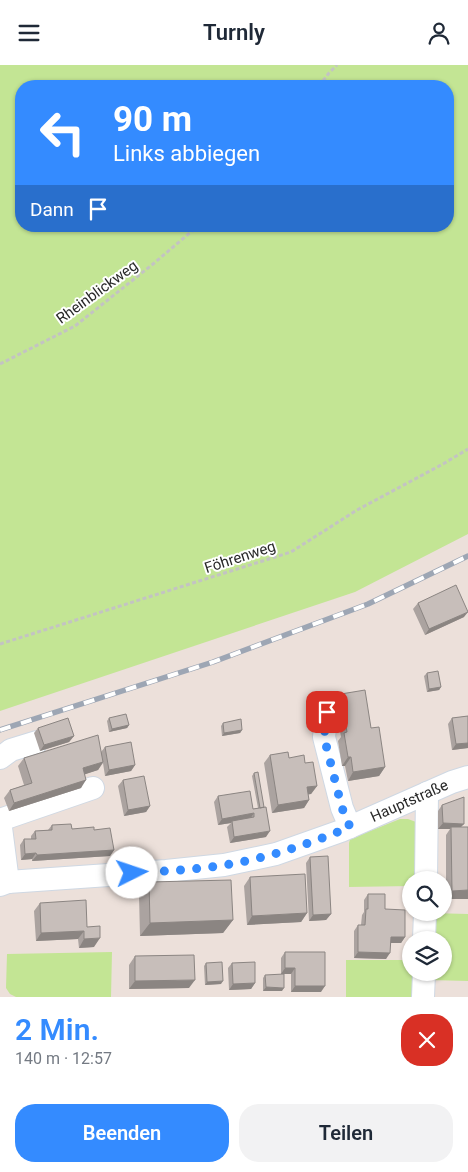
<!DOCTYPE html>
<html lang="de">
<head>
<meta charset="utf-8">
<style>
	body { margin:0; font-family:Roboto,sans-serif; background:#f2f2f3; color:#1f2937; height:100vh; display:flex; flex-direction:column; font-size:19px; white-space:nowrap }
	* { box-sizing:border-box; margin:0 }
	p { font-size:16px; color:#747a83 }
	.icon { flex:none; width:28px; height:28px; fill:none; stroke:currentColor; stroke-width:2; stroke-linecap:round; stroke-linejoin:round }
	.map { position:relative; height:932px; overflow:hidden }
	.side { display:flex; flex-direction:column; background:#fff; flex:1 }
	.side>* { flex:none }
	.hud { position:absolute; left:15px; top:15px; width:439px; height:152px; border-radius:20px; box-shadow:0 1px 4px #0004; background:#348bff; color:#fff; overflow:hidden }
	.fabs { position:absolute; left:402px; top:806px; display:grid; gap:10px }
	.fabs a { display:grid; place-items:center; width:50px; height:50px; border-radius:50%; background:#fff; box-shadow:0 1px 4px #0004; font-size:25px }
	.pin { position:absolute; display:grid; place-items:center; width:42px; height:42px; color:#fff; margin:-21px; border-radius:10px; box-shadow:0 2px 8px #0006 }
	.me { position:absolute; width:55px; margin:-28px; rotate:86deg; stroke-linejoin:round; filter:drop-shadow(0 0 4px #0008) }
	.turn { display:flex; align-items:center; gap:18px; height:105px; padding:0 15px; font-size:22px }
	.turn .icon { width:65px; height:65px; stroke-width:2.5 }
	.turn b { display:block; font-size:35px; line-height:42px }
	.then { display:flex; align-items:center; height:48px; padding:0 15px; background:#0003; gap:10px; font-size:19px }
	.round { display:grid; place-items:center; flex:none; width:52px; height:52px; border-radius:20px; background:#f2f2f3 }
	.summary { display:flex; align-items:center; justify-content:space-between; height:85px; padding:0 15px }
	h1 { font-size:30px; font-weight:600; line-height:38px; color:#348bff }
	.action { display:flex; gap:10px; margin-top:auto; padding:10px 15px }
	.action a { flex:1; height:58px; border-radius:20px; background:#348bff; color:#fff; font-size:20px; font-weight:600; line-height:58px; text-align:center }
	.action a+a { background:#f2f2f3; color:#1f2937 }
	header { display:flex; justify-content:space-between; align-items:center; height:65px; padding:0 15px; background:#fff; font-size:22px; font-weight:600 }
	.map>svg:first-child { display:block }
	.green { fill:#c3e594; fill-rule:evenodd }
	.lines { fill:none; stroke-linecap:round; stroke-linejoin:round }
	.minor-casing { stroke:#cfd8e3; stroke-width:24 }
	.path { stroke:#c3c3c3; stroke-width:3; stroke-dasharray:4 2.5; stroke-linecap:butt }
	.minor { stroke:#fff; stroke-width:22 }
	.rail-casing { stroke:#9da6b4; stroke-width:5.5 }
	.rail { stroke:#fff; stroke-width:4; stroke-dasharray:11; stroke-linecap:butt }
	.wall { fill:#aba3a0 }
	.shaded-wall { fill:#8b8582 }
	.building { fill:#c7beba; stroke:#8b8582 }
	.route { stroke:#348bff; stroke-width:9; stroke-dasharray:0 16.2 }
	.labels { text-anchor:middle; stroke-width:4; stroke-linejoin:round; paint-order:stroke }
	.street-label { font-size:15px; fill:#292929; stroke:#fff }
</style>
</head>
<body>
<header><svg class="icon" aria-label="menu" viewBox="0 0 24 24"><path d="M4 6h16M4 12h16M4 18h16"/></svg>Turnly<svg class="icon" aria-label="person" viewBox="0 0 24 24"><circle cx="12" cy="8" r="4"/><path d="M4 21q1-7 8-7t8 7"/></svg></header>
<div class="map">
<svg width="468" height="932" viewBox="0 0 468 932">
	<rect width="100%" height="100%" fill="#ece0da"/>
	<!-- green -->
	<path class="green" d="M0 0H468V469L355 527 0 646ZM448 21V161H21V21Z
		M400 754H408L416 757 418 815H411V821L349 822V778L350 774Z
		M430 848 468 849V916L429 915V908H444V875H430Z
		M112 887 111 932H16L10 929 6 923 7 889Z
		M346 895H411V908H417V932H346Z"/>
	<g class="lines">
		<defs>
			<g id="minor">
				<path d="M327 647 324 672 342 743 350 762"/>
				<path d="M0 693 11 685 37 677"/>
				<path d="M0 755 93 723"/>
				<path d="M0 755 8 817"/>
				<path d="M426 815 427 728"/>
				<path id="s1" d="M0 820 8 817 166 806 224 800 276 789 341 766 452 717 468 712"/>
				<path d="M424 875 425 848"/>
				<path d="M423 932 424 908"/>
			</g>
		</defs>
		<!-- minor casing -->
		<use href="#minor" class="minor-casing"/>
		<!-- path -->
		<path class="path" d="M319 21 329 8 337 0
			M0 299 75 261 153 199 198 161
			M0 579 291 487 357 445 443 399 468 384"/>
		<!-- minor -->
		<use href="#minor" class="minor"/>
		<defs>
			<path id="rail" d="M0 665 213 597 368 539 468 491"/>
		</defs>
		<!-- rail casing -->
		<use href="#rail" class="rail-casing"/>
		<!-- rail -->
		<use href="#rail" class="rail"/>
	</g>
	<!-- wall -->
	<path class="wall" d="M418 538 464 552 425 570 413 544Z
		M427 608 441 622 439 625 427 627 424 611Z
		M341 629 371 663 385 702 379 711 348 716 345 701H342L338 676 341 672 335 637Z
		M468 651V683L452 685 448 659 452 653Z
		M109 653 129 660 127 663 109 667 107 656Z
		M223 658 242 665 240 668 222 671 221 661Z
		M38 663 74 671 69 677 40 686 34 668Z
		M105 682 135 700 131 706 105 711 103 698 98 705 85 709 81 723 9 746 4 733 10 725 24 720 18 701 24 693 101 687Z
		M270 690 289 693 305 698 317 721 311 729H308L309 735 304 743 272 748 264 698Z
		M254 708 266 772 230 778 227 762 231 758 218 760 214 737 218 731 253 744 258 743 252 711Z
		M123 715 150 741 146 747 124 751 118 721Z
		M442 740 461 762H468V834H446V770L450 764H438V746Z
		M52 760 72 764 94 765 114 785 110 791 32 796V794L21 795 20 780 24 774H31V771L35 766 48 765Z
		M310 792 331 849 326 855 309 856 306 798Z
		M250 812 307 848 301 857 247 860 244 821Z
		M149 817 233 855 223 868 140 871 139 831Z
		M368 829 385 844 405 872 401 878H391L386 894 354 893V866L358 860H361L362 850 364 847V835Z
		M40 838 87 862 94 882 79 883 78 874 36 876 34 846Z
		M285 887 321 927H291V909H281V893Z
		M135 891 189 923 129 924V900Z
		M206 898 221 919 205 920 204 901Z
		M232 898 255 918 251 924 229 925 228 903Z
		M265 910 282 926H263V913Z"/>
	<!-- shaded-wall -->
	<path class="shaded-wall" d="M468 547 464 552 425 570 429 564Z
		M441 622 439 625 427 627 429 624Z
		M129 660 127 663 109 667 112 664Z
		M242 665 240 668 222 671 224 668Z
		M74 671 69 677 40 686 44 680Z
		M468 678V683L452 685 456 679Z
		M348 692H351L345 701H342Z
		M103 697 98 705 77 712 83 703Z
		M135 700 131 706 105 711 109 705Z
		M385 702 379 711 348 716 353 707Z
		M86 715 81 723 9 746 14 738Z
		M317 721 311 729 301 731 307 722Z
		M309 735 304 743 272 748 278 740Z
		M150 741 146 747 124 751 128 745Z
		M254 748 250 754 232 756 231 758 218 760 222 754Z
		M443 758 464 759 459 764 451 762 450 764H438Z
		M270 766 266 772 230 778 234 772Z
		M114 785 110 791 32 796 37 790Z
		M36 788 32 794 21 795 25 789Z
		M468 825V834H446L452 826Z
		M307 848 301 857 247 860 252 851Z
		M331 849 326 855 309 856 313 850Z
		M233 855 223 868 140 871 150 858Z
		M84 866 78 874 36 876 41 868Z
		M391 872H405L401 878H387Z
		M100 873 94 882 79 883 84 874Z
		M358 887 390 888 386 894 354 893Z
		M285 903H295L291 909H281Z
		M195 915 189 923 129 924 135 916Z
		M223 916 221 919 205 920 207 917Z
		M255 918 251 924 229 925 233 919Z
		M295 921H325L321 927H291Z
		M266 922 284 923 282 926H263Z"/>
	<!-- building -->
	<path class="building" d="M456 520 468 547 429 564 418 538Z
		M438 606 441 622 429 624 427 608Z
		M365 625 371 663 379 662 385 702 353 707 351 692H348L344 668 347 667 341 629Z
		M126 649 129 660 112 664 109 653Z
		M468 651V678L456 679 452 653Z
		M68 653 74 671 44 680 38 663Z
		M241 654 242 665 224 668 223 658Z
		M98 670 103 697 83 703 86 715 14 738 10 725 32 718 24 693Z
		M131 677 135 700 109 705 105 682Z
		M288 687 289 693 304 690 305 698 313 697 317 721 307 722 309 735 278 740 270 690Z
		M258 707 264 742 260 743 254 708Z
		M144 711 150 741 128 745 123 715Z
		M250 726 253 744 266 742 270 766 234 772 232 756 254 752V748L222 754 218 731Z
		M464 732V759L443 758 442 740Z
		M71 759 72 764 94 762V765L110 763 114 785 37 790 36 788 25 789 24 774H36L35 766 52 765V760Z
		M451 762H468V825L452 826Z
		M328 791 331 849 313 850 310 792Z
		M305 809 307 848 252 851 250 812Z
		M231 815 233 855 150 858 149 817Z
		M368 829H385V844L405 845V872H391L390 888 358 887V860H365L366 844H368Z
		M86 835 87 862 100 861V873L84 874V866L41 868 40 838Z
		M285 887H325V921H295V903H285Z
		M194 890 195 915 135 916V891Z
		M222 897 223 916 207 917 206 898Z
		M255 897V918L233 919 232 898Z
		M284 909V923L266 922 265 910Z"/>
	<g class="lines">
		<!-- route -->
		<path class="route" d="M132 808C163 806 194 805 225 800 268 793 309 779 350 762L342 743 324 672 327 647"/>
	</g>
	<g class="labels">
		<!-- street labels -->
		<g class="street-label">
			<text transform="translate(97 227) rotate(-36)" y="5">Rheinblickweg</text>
			<text transform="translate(240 492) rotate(-18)" y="5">Föhrenweg</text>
			<text dy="5" stroke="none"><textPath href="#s1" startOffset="422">Hauptstraße</textPath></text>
		</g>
	</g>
</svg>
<div class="fabs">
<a><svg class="icon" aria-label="search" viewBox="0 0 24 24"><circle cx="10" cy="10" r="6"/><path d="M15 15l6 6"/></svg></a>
<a><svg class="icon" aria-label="layers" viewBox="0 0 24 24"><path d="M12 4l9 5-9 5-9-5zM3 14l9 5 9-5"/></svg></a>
</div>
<div class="pin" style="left:327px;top:647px;background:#d93025"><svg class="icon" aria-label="arrive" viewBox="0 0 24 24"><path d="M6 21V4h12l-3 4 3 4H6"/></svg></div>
<svg class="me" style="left:132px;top:808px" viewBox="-20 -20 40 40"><circle r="19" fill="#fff"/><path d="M0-13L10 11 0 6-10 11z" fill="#348bff"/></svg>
<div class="hud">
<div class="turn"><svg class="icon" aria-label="left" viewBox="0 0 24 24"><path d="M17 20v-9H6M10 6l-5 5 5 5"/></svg><div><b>90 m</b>Links abbiegen</div></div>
<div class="then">Dann<svg class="icon" aria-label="arrive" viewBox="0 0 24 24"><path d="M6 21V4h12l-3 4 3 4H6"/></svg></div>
</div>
</div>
<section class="side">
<div class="summary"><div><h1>2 Min.</h1><p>140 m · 12:57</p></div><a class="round" style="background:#d93025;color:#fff"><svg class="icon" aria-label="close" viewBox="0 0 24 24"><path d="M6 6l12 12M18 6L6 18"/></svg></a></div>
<div class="action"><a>Beenden</a><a>Teilen</a></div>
</section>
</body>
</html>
